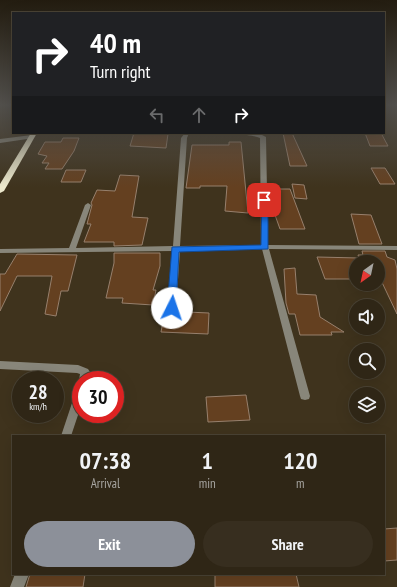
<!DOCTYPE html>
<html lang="en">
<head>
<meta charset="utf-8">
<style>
	body { margin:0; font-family:"PT Sans Narrow",sans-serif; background:#372e1f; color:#f1f3f6; height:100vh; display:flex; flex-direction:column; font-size:15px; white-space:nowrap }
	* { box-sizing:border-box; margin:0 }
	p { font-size:13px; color:#a7a5a1 }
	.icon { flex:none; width:22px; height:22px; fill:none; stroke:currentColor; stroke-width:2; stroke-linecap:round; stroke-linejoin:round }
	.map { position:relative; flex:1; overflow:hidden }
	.panel { position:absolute; left:12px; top:435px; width:373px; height:140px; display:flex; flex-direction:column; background:#2f2616; border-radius:0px; box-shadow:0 4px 16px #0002,0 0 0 1px #4a4335 }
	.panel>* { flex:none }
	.banner { position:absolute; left:12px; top:12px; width:373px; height:122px; border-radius:0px; box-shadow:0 4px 16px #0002,0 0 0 1px #4a4335; background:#202124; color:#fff; overflow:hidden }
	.needle { width:26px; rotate:213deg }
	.controls { position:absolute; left:349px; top:255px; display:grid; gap:8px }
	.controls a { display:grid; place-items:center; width:36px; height:36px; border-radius:50%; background:#2f2616; box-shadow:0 4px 16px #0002,0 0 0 1px #4a4335; font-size:20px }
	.speed { position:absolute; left:12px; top:371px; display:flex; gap:8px; font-size:20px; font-weight:700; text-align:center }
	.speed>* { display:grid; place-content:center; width:52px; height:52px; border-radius:50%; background:#2f2616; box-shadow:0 4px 16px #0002,0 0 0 1px #4a4335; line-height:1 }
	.speed small { font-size:10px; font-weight:400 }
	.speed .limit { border:6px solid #d22; background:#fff; color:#111 }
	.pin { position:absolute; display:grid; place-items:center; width:34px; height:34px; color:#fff; margin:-17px; border-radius:8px; box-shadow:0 2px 6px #0006 }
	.me { position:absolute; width:44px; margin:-22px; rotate:4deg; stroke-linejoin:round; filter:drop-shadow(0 0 3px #0008) }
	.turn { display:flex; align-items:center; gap:14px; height:84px; padding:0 12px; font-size:18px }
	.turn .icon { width:52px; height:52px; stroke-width:2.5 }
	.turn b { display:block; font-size:28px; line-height:34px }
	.lanes { display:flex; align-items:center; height:38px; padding:0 12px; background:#0003; justify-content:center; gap:20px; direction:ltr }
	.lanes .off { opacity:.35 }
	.eta { display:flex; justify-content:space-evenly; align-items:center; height:68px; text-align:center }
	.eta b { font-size:24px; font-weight:800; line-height:28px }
	.primary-button { display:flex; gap:8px; margin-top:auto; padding:8px 12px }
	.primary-button a { flex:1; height:46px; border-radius:24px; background:#8c9099; color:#fff; font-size:16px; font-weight:800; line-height:46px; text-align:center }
	.primary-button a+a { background:#372e1f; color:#f1f3f6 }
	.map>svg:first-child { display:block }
	.building { fill:#644020; stroke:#97806d }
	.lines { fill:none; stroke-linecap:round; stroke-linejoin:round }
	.minor { fill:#88867a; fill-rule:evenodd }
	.trunk { fill:#ece8cc; fill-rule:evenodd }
	.route { fill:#1a73e8; stroke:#114b97 }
</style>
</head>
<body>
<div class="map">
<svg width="397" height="587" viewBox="0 0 397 587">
	<rect width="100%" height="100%" fill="#3f331d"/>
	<!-- building -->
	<path class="building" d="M134 133 168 134 166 148 130 146Z
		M283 133H292L307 166H290Z
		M365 133H381L388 146H370Z
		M63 138H79L74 151 62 169H45L49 163H42L47 156 38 154 45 142H61Z
		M229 142H241L248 213 225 211 227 186H200V188H186L192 145H229Z
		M371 168H385L395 184H380Z
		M66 170H86L81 182H61Z
		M120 175 139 176 132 217 148 218 142 245 114 246V242H84L91 224H87L92 205 91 203 97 190 115 191Z
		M292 184 304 185 307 199 295 198Z
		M272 189H290L305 229H280L275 215 278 214Z
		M351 214 371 215 382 244H359Z
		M362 251H385L387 257 395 260 397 269V314L378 274V262H356V279H325L317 257 359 258 358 255H363Z
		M114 253H160V266L153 290H156L153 305 122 303 123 298H106L114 263Z
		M17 254 77 255 68 291H61L56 316 45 314 52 276H17L0 311V274H5Z
		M295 268 297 294 316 295 320 317 344 332H331L332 335H300L295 314H289L286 303 284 269Z
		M165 311 209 313 208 334 161 332Z
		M246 395 250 420 208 422 206 397Z
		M397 528V560L384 561V529Z
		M30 574H85L83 587H26Z
		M215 574H296L299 587H215Z"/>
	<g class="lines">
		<!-- minor -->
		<path class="minor" d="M394 104H397V106Z
			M185 133H189L187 138 180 246 261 245 260 138C254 135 246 136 241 133H258L266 137 268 245 397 246V250L269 249 310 396 309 399 305 400 301 399 300 396 262 249 180 251 176 308 175 310H169L168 308 172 251 0 253V249L69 248 85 205 88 203 91 205 76 248 173 246 181 138Z
			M32 135 34 136V138L0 143V139Z
			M0 361 78 365 88 369 90 372 89 380H81V383L79 380 80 374 77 373 0 369Z
			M81 387V406L71 436H61L76 391 78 388Z
			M15 574H29L24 587H10Z"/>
		<!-- trunk -->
		<path class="trunk" d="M31 133H37L4 191 0 193V184Z"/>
	</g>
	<!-- sky -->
	<linearGradient id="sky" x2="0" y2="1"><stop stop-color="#231c10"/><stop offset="0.56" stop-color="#52504c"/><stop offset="1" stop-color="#52504c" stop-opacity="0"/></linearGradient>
	<rect width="397" height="187" fill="url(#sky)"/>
	<!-- route -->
	<path class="route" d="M262 198H264L268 200V249L179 252 176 308 175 310H168L167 308 172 247 261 245Z"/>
</svg>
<div class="controls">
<a><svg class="needle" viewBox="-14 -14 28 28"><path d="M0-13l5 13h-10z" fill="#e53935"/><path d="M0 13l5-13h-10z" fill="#a7a5a1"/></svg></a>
<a><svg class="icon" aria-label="sound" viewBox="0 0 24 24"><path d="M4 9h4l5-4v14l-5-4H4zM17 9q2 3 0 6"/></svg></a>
<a><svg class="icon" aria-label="search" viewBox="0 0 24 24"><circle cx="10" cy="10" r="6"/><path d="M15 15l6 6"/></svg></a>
<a><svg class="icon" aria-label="layers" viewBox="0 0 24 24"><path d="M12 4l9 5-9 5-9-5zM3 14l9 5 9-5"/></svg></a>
</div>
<div class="speed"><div>28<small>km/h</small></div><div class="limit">30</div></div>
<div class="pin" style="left:264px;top:200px;background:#d93025"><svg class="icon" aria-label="arrive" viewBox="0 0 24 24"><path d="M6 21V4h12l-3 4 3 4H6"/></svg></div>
<svg class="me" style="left:172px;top:308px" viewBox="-20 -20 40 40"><circle r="19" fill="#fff"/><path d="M0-13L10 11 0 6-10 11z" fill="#1a73e8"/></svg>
<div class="banner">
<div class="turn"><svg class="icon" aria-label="right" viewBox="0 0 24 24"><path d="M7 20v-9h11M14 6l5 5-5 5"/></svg><div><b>40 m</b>Turn right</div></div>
<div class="lanes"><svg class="icon off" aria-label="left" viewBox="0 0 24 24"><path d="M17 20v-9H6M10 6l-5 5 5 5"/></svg><svg class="icon off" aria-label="ahead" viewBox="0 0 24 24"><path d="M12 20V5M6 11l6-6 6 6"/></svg><svg class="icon" aria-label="right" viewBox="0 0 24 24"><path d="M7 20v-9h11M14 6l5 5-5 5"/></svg></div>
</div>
<section class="panel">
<div class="eta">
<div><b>07:38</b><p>Arrival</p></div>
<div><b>1</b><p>min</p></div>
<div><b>120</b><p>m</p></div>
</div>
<div class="primary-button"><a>Exit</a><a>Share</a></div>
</section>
</div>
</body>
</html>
